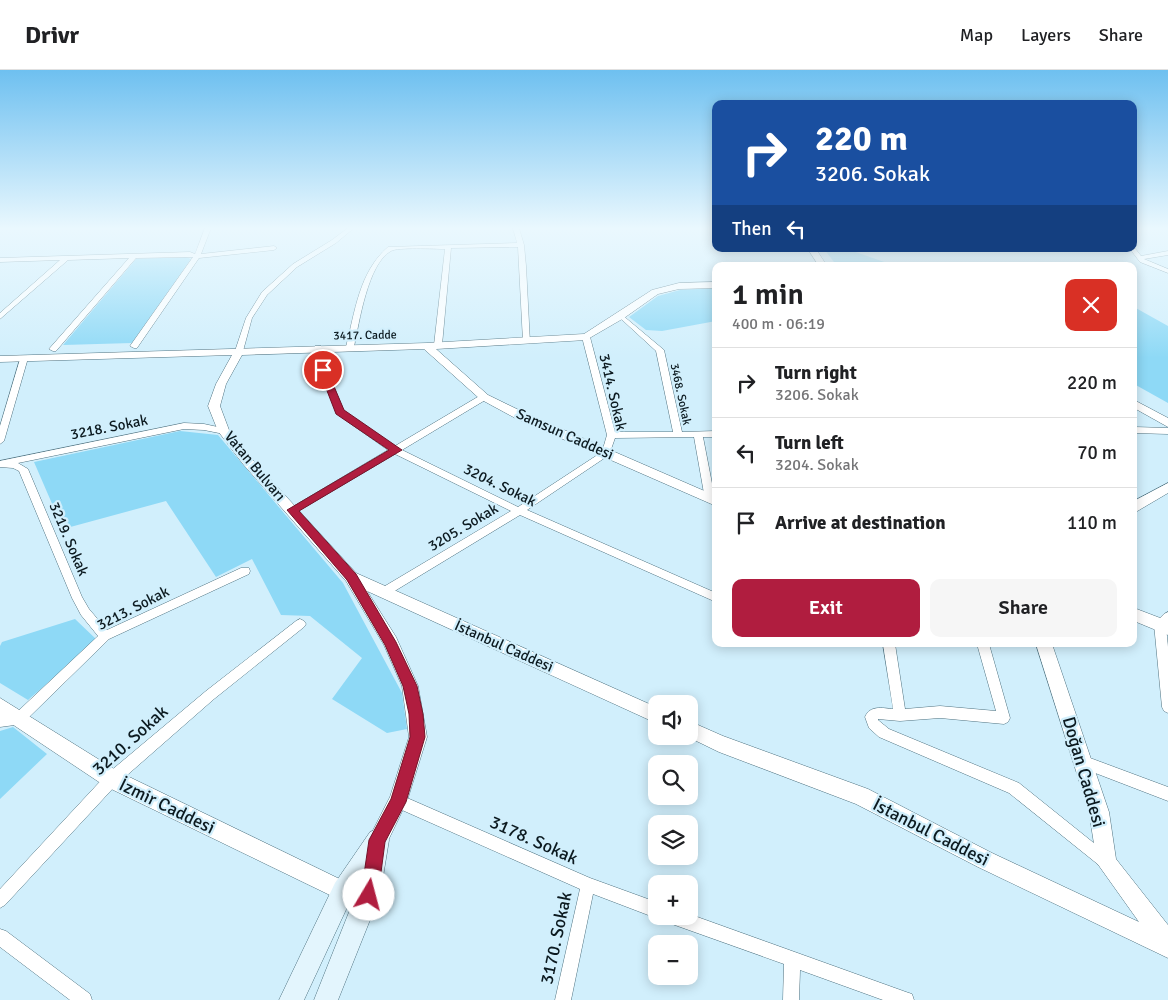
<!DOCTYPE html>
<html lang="en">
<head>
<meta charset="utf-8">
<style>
	body { margin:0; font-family:Signika,sans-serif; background:#f6f6f6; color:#202124; height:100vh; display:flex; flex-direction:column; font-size:19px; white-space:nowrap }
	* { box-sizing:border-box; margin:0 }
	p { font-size:16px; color:#757577 }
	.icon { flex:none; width:28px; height:28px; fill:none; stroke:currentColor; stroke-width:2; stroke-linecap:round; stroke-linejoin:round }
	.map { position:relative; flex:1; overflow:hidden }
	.side { position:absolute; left:712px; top:192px; width:425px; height:385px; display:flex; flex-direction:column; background:#fff; border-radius:10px; box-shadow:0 2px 12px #0003 }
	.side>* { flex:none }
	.banner { position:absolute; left:712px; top:30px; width:425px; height:152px; border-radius:10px; box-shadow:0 2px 12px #0003; background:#1a4fa0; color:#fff; overflow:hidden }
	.controls { position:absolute; left:648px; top:625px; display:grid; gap:10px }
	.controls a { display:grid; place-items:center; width:50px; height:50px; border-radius:10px; background:#fff; box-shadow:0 2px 12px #0003; font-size:25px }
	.pin { position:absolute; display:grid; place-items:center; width:42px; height:42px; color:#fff; margin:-21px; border:2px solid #fff; border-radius:50%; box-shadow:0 1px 5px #0007 }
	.me { position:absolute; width:55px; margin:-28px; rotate:8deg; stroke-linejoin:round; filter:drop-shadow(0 0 4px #0008) }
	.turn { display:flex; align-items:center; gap:18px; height:105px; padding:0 20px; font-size:22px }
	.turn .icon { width:65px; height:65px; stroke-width:2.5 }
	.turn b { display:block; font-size:35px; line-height:42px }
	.then { display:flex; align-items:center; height:48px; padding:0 20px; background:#0003; gap:10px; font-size:19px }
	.round { display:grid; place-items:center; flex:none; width:52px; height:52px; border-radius:10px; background:#f6f6f6 }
	.summary { display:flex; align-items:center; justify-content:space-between; height:85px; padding:0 20px }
	h1 { font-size:30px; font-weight:600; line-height:38px }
	.cta { display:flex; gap:10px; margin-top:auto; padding:10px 20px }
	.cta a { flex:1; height:58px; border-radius:10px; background:#b01d3f; color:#fff; font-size:20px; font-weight:600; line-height:58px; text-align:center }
	.cta a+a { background:#f6f6f6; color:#202124 }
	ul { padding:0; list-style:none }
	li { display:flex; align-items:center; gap:15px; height:70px; padding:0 20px; border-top:1px solid #e0e0e0 }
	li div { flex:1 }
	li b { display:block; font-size:19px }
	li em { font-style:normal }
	header { display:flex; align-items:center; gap:30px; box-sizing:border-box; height:70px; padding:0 25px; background:#fff; border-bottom:1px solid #e0e0e0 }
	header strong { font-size:24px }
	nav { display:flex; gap:28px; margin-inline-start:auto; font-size:18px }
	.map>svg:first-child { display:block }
	.green { fill:#8ed9f6 }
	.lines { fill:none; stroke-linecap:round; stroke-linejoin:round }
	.minor-casing { stroke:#507381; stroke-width:1 }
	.tertiary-casing { stroke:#507381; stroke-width:1 }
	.secondary-casing { stroke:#507381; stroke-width:1 }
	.minor { fill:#fff; fill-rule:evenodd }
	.tertiary { fill:#fff; fill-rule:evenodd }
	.secondary { fill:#e3f5fd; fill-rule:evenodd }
	.route { fill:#b01d3f; stroke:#721329 }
	.labels { text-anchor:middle; stroke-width:4.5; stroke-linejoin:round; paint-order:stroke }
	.far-street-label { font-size:12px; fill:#0c1a20; stroke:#d1effc }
	.street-label { font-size:15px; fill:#0c1a20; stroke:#d1effc }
	.near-street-label { font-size:18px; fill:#0c1a20; stroke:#d1effc }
</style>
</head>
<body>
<header>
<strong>Drivr</strong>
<nav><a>Map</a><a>Layers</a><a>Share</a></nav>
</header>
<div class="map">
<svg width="1168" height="930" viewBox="0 0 1168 930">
	<rect width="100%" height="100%" fill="#d1effc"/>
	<!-- green -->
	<path class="green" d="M824 179H847L893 195 910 196H837Z
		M186 187 191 189 132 273 63 275 136 189Z
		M716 218V251L662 261 646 260 629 247 658 226 680 220Z
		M1134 237 1168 256V333L1134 314Z
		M180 361 218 365 343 513 402 623 407 659 387 663 332 629 362 588 310 546 281 545 252 489 216 507 166 431 63 459 34 392Z
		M75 549 97 570 28 630 0 613V576L2 572Z
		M13 657 47 684 0 729V661Z"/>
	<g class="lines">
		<defs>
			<path id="minor" d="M205 158H211L201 184 274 176 277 178 274 180 199 188 137 278H134L130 276 193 187 136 188 56 281H53L49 279 129 188 68 190 0 249V243L60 190 0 192V188L190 182 195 184Z
				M348 158H354L336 173 297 197 267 225 252 248 243 281 242 283H236L235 281 246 248 262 222 293 194 332 170Z
				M513 158H519L524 175 526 196 530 273 523 271 518 177 451 178 442 275 438 277 434 275 445 179C435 179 397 177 391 181 368 193 359 253 354 277L353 279H347L346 277C355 242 359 202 388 177L517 173Z
				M1134 177 1141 186 1168 181V185L1144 189 1168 199V203L1140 192 1130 179Z
				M621 244 664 280 682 362 716 361V367H703L715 429 710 432 705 429 694 367 615 368 609 385 527 440 716 523V532L520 445 388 525 384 526 380 525 379 522 380 519 511 441 395 384 295 443H289L287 441 289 439 388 380 337 344 313 286 315 276H321L322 278 321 286 344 341 395 376 481 325H487V329L402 380 518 437 602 382 607 365 582 267 583 265 590 267 615 362H673L656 281 619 247 618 246Z
				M21 286H27L28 288 4 371 0 374V356Z
				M184 353 204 354 227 359 228 361 224 364 204 360 184 359 18 393 28 399 82 527 89 539 107 560 241 498H249L250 501 249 504 109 569 22 654 0 657V645L15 644 98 566 81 545 72 528 19 401 13 398 0 397V391Z
				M1134 357 1168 358V364L1134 363Z
				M1168 542V554L1166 556 1168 577V643L1164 641 1162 637 1154 554 1164 544Z
				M300 549 304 551 306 554 304 557 214 629 117 714 5 835 0 838V819L107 704 206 621 296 551Z
				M883 574H895L905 639 940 636 996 641 977 574H989L1010 648 1008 652 1004 654 940 648 900 651 878 649V650L889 659 1019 713 1110 786 1112 791 1110 796 1105 798 1100 796 1009 723 879 667 869 658 865 647C870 635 882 638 893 639Z
				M1082 685 1168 717V731L1077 696 1075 691 1077 686Z
				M398 724 590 808 656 832V846H659L656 848 593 824 571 930H555L580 819 393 736 391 731 393 726Z
				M689 844 906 922 912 924 914 930H883L800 900 799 930H783L784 894 672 854 667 851 664 846H689Z
				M0 859 6 861 90 924 92 930H70L0 877Z"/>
			<path id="tertiary" d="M808 179H816L827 196H819Z
				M716 212V218L679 219 658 224 624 248 586 270 436 279 488 325 525 343 716 426V436L517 349 480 329 424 279 242 285 226 314 220 336 229 360 251 388 356 503 656 637V653L367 521 396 567 418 616 427 667 407 731 385 777 378 780 371 777 368 770 390 727 409 667 402 616 384 575 346 511 243 394 218 361 208 336 216 314 232 285 0 292V286L427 273 584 264 652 220 679 213Z
				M1134 330 1168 348V357L1134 338Z
				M1168 413V423L1134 443V431Z
				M1134 538 1168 551V565L1134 551Z
				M1036 574H1052L1109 742 1116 789 1168 855V888L978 797 856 734 719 682 686 666H689V651L723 666 868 719 992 783 1139 852 1097 793 1089 742Z
				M0 628 119 702 350 814 353 821 350 828 343 831 336 828 105 716 0 646Z"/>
			<path id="secondary" d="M378 759 386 762 389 770 380 825 338 930H314L359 817 351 829 304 930H279L335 813 370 762Z"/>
		</defs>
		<!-- minor casing -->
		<use href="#minor" class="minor-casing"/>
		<!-- tertiary casing -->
		<use href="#tertiary" class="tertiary-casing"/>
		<!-- secondary casing -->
		<use href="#secondary" class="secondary-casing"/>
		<!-- minor -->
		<use href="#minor" class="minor"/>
		<!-- tertiary -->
		<use href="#tertiary" class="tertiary"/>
		<!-- secondary -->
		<use href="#secondary" class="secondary"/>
	</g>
	<!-- sky -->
	<linearGradient id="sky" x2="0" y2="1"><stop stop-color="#6ec0f0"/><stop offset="0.55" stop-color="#eaf8fe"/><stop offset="1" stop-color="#eaf8fe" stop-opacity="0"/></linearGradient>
	<rect width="1168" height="288" fill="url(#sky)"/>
	<!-- route -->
	<path class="route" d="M320 298 327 300 344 340 402 380 299 441 356 504 396 572 417 616 423 644 425 667 406 732 385 772 378 825 375 831 369 834 363 831 361 825 369 770 391 729 410 667 409 644 403 616 385 575 347 510 287 440 389 380 336 344 319 300Z"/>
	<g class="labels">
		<!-- far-street labels -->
		<g class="far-street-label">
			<text transform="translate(365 265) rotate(-1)" y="4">3417. Cadde</text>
			<text transform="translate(681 324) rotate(78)" y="4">3468. Sokak</text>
		</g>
		<!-- street labels -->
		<g class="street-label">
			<text transform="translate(613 322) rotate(77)" y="5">3414. Sokak</text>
			<text transform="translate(109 357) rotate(-11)" y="5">3218. Sokak</text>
			<text transform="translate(565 364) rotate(24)" y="5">Samsun Caddesi</text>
			<text transform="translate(255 396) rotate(50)" y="5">Vatan Bulvarı</text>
			<text transform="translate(500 415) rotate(26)" y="5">3204. Sokak</text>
			<text transform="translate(463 457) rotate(-31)" y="5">3205. Sokak</text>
			<text transform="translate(69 469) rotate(67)" y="5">3219. Sokak</text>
			<text transform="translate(133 538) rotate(-27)" y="5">3213. Sokak</text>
			<text transform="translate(504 576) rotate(24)" y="5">İstanbul Caddesi</text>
		</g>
		<!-- near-street labels -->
		<g class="near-street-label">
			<text transform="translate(130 670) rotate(-42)" y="6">3210. Sokak</text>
			<text transform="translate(1084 702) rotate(74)" y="6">Doğan Caddesi</text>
			<text transform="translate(167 736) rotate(26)" y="6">İzmir Caddesi</text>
			<text transform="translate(931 762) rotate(27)" y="6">İstanbul Caddesi</text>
			<text transform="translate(534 770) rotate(24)" y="6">3178. Sokak</text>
			<text transform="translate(556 868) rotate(-78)" y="6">3170. Sokak</text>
		</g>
	</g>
</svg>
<div class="controls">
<a><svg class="icon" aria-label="sound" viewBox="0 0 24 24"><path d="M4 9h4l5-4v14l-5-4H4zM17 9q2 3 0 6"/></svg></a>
<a><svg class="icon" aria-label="search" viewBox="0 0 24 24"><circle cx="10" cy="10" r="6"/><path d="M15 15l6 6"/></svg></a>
<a><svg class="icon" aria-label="layers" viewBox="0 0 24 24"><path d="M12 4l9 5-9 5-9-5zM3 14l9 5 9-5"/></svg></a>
<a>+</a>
<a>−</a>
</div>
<div class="pin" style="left:323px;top:300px;background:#d93025"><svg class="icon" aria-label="arrive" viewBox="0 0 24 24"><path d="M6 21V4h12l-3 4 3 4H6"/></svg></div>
<svg class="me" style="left:369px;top:825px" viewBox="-20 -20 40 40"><circle r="19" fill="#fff"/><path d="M0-13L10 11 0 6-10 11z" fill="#b01d3f"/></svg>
<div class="banner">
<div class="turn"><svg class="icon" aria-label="right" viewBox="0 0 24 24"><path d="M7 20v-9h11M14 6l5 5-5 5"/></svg><div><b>220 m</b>3206. Sokak</div></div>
<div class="then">Then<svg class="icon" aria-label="left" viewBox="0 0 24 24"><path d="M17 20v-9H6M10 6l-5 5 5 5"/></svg></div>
</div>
<section class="side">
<div class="summary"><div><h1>1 min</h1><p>400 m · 06:19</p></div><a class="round" style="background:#d93025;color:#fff"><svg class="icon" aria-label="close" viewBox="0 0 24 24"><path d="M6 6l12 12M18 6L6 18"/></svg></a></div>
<ul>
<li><svg class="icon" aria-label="right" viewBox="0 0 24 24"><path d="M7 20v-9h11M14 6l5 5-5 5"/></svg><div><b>Turn right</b><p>3206. Sokak</p></div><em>220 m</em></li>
<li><svg class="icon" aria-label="left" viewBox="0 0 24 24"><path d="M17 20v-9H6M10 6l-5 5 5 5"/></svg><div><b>Turn left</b><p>3204. Sokak</p></div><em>70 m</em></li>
<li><svg class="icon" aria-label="arrive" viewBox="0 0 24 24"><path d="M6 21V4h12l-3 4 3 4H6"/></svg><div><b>Arrive at destination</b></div><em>110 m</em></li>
</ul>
<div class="cta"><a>Exit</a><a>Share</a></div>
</section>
</div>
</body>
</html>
